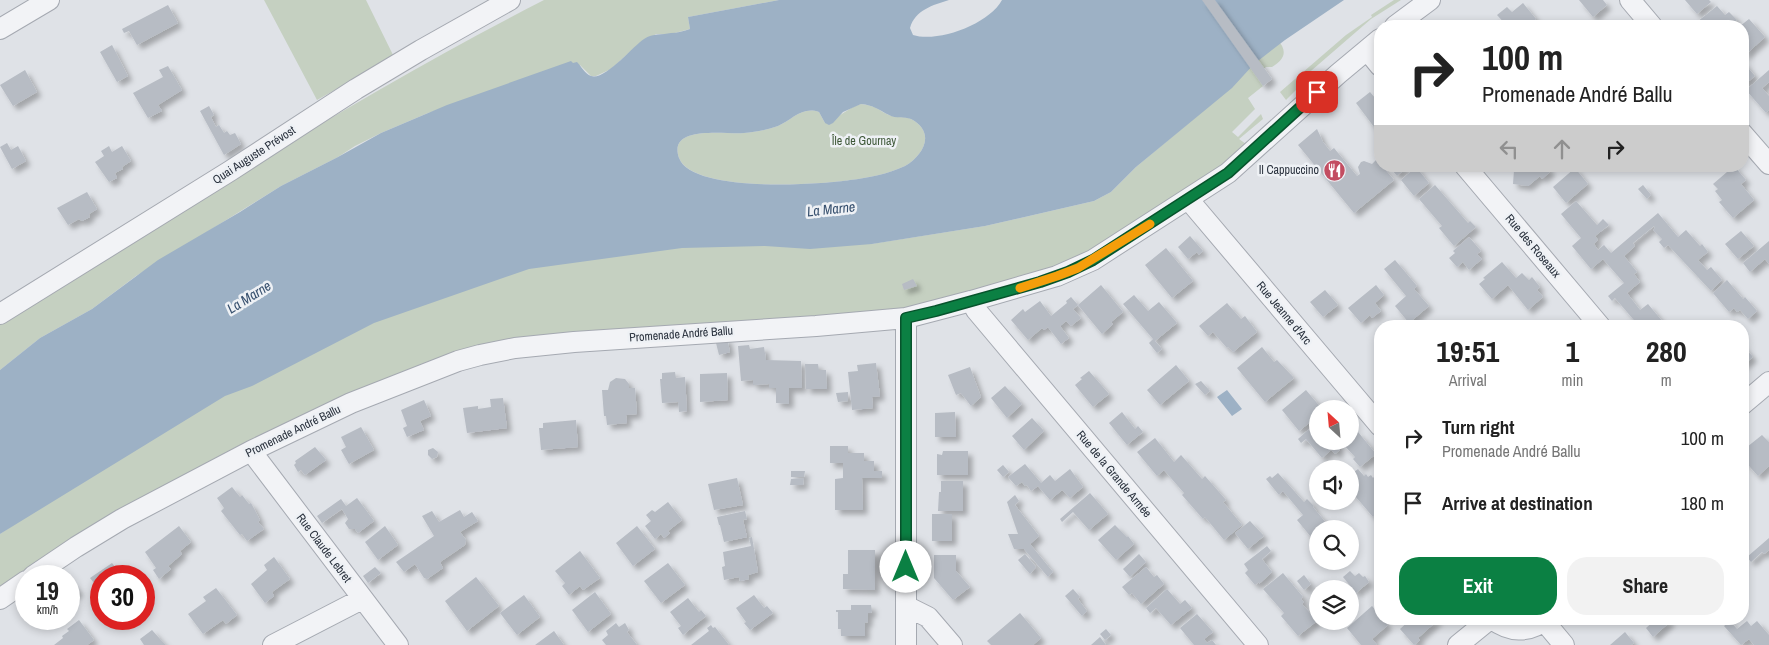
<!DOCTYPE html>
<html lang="en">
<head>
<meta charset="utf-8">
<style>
	body { margin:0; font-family:"Archivo Narrow",sans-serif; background:#f2f2f2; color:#222; height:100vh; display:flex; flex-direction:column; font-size:19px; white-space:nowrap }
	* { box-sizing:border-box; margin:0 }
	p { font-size:16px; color:#767676 }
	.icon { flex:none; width:28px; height:28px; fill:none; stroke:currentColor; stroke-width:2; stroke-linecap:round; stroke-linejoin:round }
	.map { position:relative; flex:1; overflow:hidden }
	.panel { position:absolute; left:1374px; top:320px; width:375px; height:305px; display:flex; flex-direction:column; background:#fff; border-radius:20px; box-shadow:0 2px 8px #0003 }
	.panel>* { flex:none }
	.hud { position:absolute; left:1374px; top:20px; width:375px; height:152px; border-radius:20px; box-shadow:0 2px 8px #0003; background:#fff; color:#222; overflow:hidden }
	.needle { width:32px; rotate:334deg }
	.controls { position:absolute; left:1309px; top:400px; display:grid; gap:10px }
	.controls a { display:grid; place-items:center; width:50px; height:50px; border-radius:50%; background:#fff; box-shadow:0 2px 8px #0003; font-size:25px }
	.speed { position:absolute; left:15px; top:565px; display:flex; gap:10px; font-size:25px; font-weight:700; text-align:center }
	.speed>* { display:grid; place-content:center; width:65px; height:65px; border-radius:50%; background:#fff; box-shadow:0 2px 8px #0003; line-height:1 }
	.speed small { font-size:12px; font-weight:400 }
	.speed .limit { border:8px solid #d22; background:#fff; color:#111 }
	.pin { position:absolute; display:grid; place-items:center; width:42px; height:42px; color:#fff; margin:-21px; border-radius:10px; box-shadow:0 2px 8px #0006 }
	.me { position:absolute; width:55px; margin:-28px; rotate:0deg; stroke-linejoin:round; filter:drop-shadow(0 0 4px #0008) }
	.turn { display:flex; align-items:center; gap:18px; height:105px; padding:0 25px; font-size:22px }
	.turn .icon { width:65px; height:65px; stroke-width:2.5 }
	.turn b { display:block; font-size:35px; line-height:42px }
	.lanes { display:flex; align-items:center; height:48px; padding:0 25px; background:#0003; justify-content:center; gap:25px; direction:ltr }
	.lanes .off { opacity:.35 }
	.eta { display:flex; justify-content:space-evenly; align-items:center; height:85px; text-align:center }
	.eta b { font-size:30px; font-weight:800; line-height:35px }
	.cta { display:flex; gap:10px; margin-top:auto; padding:10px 25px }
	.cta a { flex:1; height:58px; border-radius:20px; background:#0b8043; color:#fff; font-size:20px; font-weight:800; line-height:58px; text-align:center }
	.cta a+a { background:#f2f2f2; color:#222 }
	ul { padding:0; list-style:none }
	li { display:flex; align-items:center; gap:15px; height:65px; padding:0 25px }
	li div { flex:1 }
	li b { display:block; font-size:19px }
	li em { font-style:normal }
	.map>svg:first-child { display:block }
	.green { fill:#c5d0c1 }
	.water { fill:#9db1c5; fill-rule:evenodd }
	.building { fill:#b7bcc4; filter:url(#shadow) }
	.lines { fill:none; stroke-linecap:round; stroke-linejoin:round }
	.minor-casing { stroke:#a5a9b1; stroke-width:22 }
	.minor { stroke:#f2f3f6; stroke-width:20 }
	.route-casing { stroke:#07532c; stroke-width:12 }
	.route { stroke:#0b8043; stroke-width:9 }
	.slow { stroke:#f59e0b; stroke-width:9 }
	.labels { text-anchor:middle; stroke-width:5; stroke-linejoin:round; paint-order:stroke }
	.park-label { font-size:12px; fill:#3e5838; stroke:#eef1f5 }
	.street-label { font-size:12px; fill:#29313d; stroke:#eef1f5 }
	.poi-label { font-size:12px; fill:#29313d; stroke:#eef1f5; text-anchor:end }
	.water-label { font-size:14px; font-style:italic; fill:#37506e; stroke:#eef1f5 }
</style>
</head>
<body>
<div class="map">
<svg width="1769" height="645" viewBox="0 0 1769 645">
	<defs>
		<filter id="shadow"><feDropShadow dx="4.5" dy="4.5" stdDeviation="2.5" flood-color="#0004"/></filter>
	</defs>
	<rect width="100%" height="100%" fill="#dfe2e7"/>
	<!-- green -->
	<path class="green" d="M264 0H366L394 57 317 100Z
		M544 0H779L688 17 690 29 671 34H656L633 49 611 69 596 76H591L580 65 428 113 381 133 355 146 338 157 281 186 136 276 92 309 40 338 0 370V322C179 211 356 96 544 0Z
		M1394 0H1401L1371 19 1304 77 1306 80 1286 100 1280 92 1346 35 1372 17 1371 15Z
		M1277 39C1288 51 1285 59 1272 67H1266L1256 75 1263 86 1248 98 1255 109 1232 132 1238 137 1261 114 1263 119 1239 139 1246 144 1257 142 1074 263 936 305 452 356 0 589V534L25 517 29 511 161 425 472 275 678 246 867 239 871 244 985 226 1094 201 1111 192 1136 167 1197 116Z
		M861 104C879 106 879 112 892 116 898 118 905 116 911 119 936 132 924 155 905 166 888 174 868 178 850 180 818 185 693 193 679 158 667 124 727 135 744 133 756 132 767 130 778 126 792 120 802 106 819 112L825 123C838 119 847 108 861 104Z"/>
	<!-- water -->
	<path class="water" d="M779 0H949C933 5 915 10 910 28L913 35C938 43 989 24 1002 0H1344L1285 40 1254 64 1232 88 1136 167 1111 192 1094 201 985 226 872 244 810 249 765 246 682 248 529 269 374 323 252 386 225 396 0 534V370L40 338 92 309 158 260 240 212 281 186 338 157 381 133 447 105 571 61 573 63 577 62C581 66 585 74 591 76 605 81 633 46 644 39 653 33 662 35 671 33 677 33 684 31 690 29L688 17ZM861 104C873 105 879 110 889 115 896 119 904 116 911 119 936 132 924 155 905 166 888 174 868 178 850 180 818 185 692 193 679 158 667 124 727 135 744 133 756 132 767 130 778 126 792 120 802 106 819 112L825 123 829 125 833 123 843 112Z
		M1227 390 1242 409 1232 416 1217 397Z"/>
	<!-- building -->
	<path class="building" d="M1202 0H1215L1272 79 1263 86Z
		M1579 0H1603L1607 5 1593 17Z
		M1685 0H1709L1711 2 1697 14Z
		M1523 3 1536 19 1527 26H1507L1497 15 1507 7 1512 12Z
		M168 5 178 23 137 45 129 31 124 33 122 29Z
		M1717 6 1725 15 1729 12 1737 20 1729 26H1692Z
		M1749 19 1765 37 1744 56 1742 26H1740Z
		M112 45 128 76 117 82 100 52Z
		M1742 61 1755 76 1742 87Z
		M168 66 182 90 158 105 162 111 148 118 133 93 163 77 159 70Z
		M25 70 37 92 13 106 0 85Z
		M1769 70V82L1762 88 1769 96V110L1766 113 1746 90Z
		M1370 92 1380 104V135L1356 103Z
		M209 106 214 115 211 117 216 127 219 125 224 133 227 131 230 135 235 133 241 144 224 155 200 111Z
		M1317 129 1323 142 1330 151 1334 148 1357 176 1360 174 1358 167 1361 162 1364 161 1372 164 1377 159 1380 163V166H1382L1394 180 1354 213 1298 145Z
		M7 143 11 150 18 146 26 161 12 169 0 147Z
		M109 146 112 152 122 146 131 161 122 167 123 169 115 173 117 178 109 182 95 162 104 156 101 151Z
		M1389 166H1408L1397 176Z
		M1511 166H1547L1551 171 1542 179 1540 176 1528 186 1513 184 1514 170Z
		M1734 166 1746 180 1741 184 1754 200 1733 218 1719 202 1722 200 1715 191 1718 189 1713 184Z
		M1416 167 1429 183 1414 196 1401 180Z
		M1575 168 1588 184 1566 203 1553 187Z
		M1435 185 1468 223 1470 221 1476 227 1454 246 1439 228 1442 226 1419 199Z
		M1643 185 1651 195 1647 199 1638 189Z
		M87 192 97 209 89 214 90 217 82 221 79 219 68 225 57 208Z
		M1576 201 1597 225 1603 219 1609 225 1595 236 1598 240 1594 244 1598 250 1604 245 1611 253 1658 213 1678 237 1686 230 1700 246 1702 244 1708 252 1698 260 1707 270 1711 267 1722 280 1711 291 1668 245 1664 248 1659 242 1662 239 1653 230 1655 228 1654 226 1633 243 1635 246 1624 256 1637 272 1634 274 1640 282 1627 293 1640 310 1648 304 1663 322 1658 326H1639L1615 298 1612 301 1608 296 1624 283 1603 259 1591 269 1572 246 1581 238 1561 214Z
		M1741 231 1754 246 1738 259 1725 244Z
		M1190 236 1203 251 1199 255 1197 252 1188 259 1178 247Z
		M1469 237 1481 251 1477 254 1482 259 1469 270 1463 262 1457 267 1449 258 1455 253 1453 251Z
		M1769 241V264L1765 259 1750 272 1743 263Z
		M1166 248 1193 281 1172 298 1145 265Z
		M1395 260 1417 286 1414 289 1429 306 1409 323 1395 306 1406 296 1384 269Z
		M1502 262 1516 278 1522 273 1529 280 1532 277 1540 287 1537 290 1543 297 1528 310 1508 285 1492 299 1479 284 1485 279 1483 278Z
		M913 279 917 286 904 290 902 284Z
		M1727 280 1743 299 1745 297 1757 311 1748 319 1740 310 1737 312 1734 308 1729 312 1713 293Z
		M1101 285 1123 312 1111 322 1113 324 1102 334 1078 305 1073 309 1081 318 1071 326 1066 321 1060 326 1069 338 1061 344 1048 327 1044 330 1042 328 1028 340 1011 320 1023 309 1025 312 1040 301 1051 316 1067 303 1066 301 1071 297 1078 305Z
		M1376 285 1384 295 1375 303 1381 311 1372 318 1370 315 1361 323 1348 308Z
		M1325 290 1338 305 1323 317 1310 302Z
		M1134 295 1148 311 1159 302 1177 323 1155 341 1162 349 1157 353 1149 343 1153 339 1123 304Z
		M1227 303 1241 319 1245 316 1257 332 1233 352 1228 347 1227 348 1213 332 1208 336 1199 326Z
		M727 338 730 352 719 355 715 339Z
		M749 345 750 349 764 347 766 360 801 361 802 388H789V404L776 403V388H769V384L753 385V380L741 381 738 346Z
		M1742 345 1753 357 1742 366Z
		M1262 347 1274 362 1277 360 1294 378 1265 402 1237 368Z
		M876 363 880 396 872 397 873 408 852 410 848 372 858 371 857 365Z
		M805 364H818L819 370H826L827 389H806Z
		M1176 365 1189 381 1160 405 1147 390Z
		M970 367 981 397 971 406 961 393 956 395 948 375Z
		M1089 371 1109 394 1093 407 1075 385 1082 379 1080 378Z
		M675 372 676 378 685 377 687 411 679 412 678 402 662 403 660 379H662V373Z
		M727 373 728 400 700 402V374Z
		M616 378 625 379 629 384V388H635L637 414 626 415 627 423 607 425 606 416H604L602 390H608L610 382Z
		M1201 381 1210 391 1205 395 1195 384Z
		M1005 386 1022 404 1007 418 991 398Z
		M1306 390 1322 409H1318V416L1299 431 1282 410Z
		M848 392V401L838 402 836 393Z
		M503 398 507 428 467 433 463 408 478 406V409L491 407 490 399Z
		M424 400 431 416 420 421 424 430 407 437 403 428 407 426 401 410Z
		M955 412 956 437H935V413Z
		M1122 412 1135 429 1138 426 1143 432 1127 445 1109 423Z
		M1032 418 1044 431 1024 450 1012 436Z
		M576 420 578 447 541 450 539 428H543V423Z
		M1318 421V441H1341L1337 445 1340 450 1335 454 1331 450 1322 458 1306 439 1301 443 1298 439Z
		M361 427 374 450 349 464 341 450 346 447 341 437Z
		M1358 432 1376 454 1360 467 1353 459 1355 457 1344 445Z
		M1762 435 1769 442V466L1758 476 1742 458V451Z
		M1155 438 1174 462 1181 455 1202 479 1205 476 1226 500 1223 502 1242 525 1224 540 1205 517 1203 519 1182 495 1184 493 1164 470 1157 476 1137 452Z
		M830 446H848V453H864V461H874V471H882V478H862L863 510H835V479L843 478V463H830Z
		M315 447 326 460 305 475 301 470 298 472 294 465 296 463 295 461Z
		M433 448 438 452 437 457 432 459 428 455V450Z
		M943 451H968V475H937V454L942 455Z
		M1025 464 1041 483 1050 475 1055 481 1070 469 1083 487 1070 498 1062 490 1050 500 1038 486 1031 491 1027 485 1025 486 1022 482 1016 486 1008 477Z
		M1003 465 1009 472 1003 477 997 470Z
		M1358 469 1364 476 1366 474 1368 477 1371 475 1373 478 1377 474 1380 478V519L1376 514 1373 517 1350 490V475Z
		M791 471H805L804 477H791Z
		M1278 473 1304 502 1307 499 1314 506 1313 507 1331 529H1318V531L1311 537 1297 520 1303 515 1283 491 1279 495 1266 479 1270 476 1272 478Z
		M737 478 743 505 714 510 708 484Z
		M804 478 803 485H790L791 479Z
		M941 481H963V511H938L939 492H941Z
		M232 487 240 497 242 495 249 504 251 503 260 520 258 522 264 529 247 541 242 534 240 535 221 511 224 508 217 498Z
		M1090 493 1108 514 1089 530 1073 512 1062 522 1060 519Z
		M1015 495 1019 501 1015 505 1039 536 1030 544 1053 572 1048 577 1024 549H1014L1008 534H1018L1007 502Z
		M357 498 374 521 358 533 355 529H349L345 523 348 519 342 509 322 523 317 516 341 499 346 506Z
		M668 502 682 520 668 531 670 533 664 538 661 534 655 539 645 526 651 521 646 515 652 510 655 512Z
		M460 510 464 517 472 512 478 521 460 532 466 540 465 545 440 562 443 568 427 579 424 578 415 564 404 572 396 562 434 536 422 516 432 511 439 522Z
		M745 511 747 519 743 520 747 537 724 542 720 525H719L717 517Z
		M932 514H952V541H932Z
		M1250 521 1264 536 1248 549 1235 533Z
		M1115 525 1127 537 1128 536 1134 544 1116 560 1098 540Z
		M179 526 191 542 180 551 182 554 168 566 171 569 159 579 153 570 156 568 145 552Z
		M385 526 398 545 378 560 365 542Z
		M637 526 655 549 633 566 616 543Z
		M752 537 758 572 748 575 749 579 740 581 739 577 724 580 722 567 725 566 723 552 751 546 749 538Z
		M1769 538V550L1764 554 1762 552 1751 562 1747 557Z
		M1267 546 1271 551 1262 559 1272 572 1259 584V582L1255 585 1245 573 1248 570 1244 564Z
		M848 550H875V590L843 589V574H848Z
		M580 551 600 578 583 590 580 586 569 595 562 586 565 583 555 571Z
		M1025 554 1036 567 1030 574 1018 560Z
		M1139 554 1146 562 1130 577 1123 569Z
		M934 555H956V571L970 587 953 600 934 578Z
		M274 557 290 579 272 592 274 596 265 603 251 584 267 570 264 565Z
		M112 563 123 576H101V592L90 578Z
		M668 563 685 585 661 603 644 581Z
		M375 567 381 573 368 583 363 576Z
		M1146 567 1154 577 1157 575 1164 584 1141 604 1132 593 1129 595 1122 587Z
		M1350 571 1355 576 1359 573 1363 577 1365 576 1369 582 1356 593 1343 577Z
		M1283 573 1303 597 1301 599 1304 602 1302 604 1317 621 1298 636 1281 616 1284 613 1263 589Z
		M1304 575 1311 584 1304 590 1297 581Z
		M476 577 499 606 467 631 445 601Z
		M71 582 79 591 73 596 69 590V584Z
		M216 588 237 615 226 624 223 620 203 634 188 614 206 601 203 597Z
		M1073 589 1080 597 1078 599 1087 611 1082 616 1065 596Z
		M1167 589 1180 604 1185 600 1192 608 1171 625 1156 608 1150 613 1146 608Z
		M595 592 611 614 588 632 572 610Z
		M524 595 540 617 517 635 500 613Z
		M754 595 764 608 767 606 773 613 750 630 744 623 746 622 736 608Z
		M688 598 699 612 701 610 706 616 683 635 678 628 681 626 670 612Z
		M851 605H871L872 611 871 613H868V622L865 623V636H841V629H838V612H836V610H851Z
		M1372 606 1380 615V619H1383L1388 625 1372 639 1377 645H1361L1347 628Z
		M1020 613 1041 638 1033 645H991L987 641Z
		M1197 614 1213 632 1204 639 1207 643 1212 640 1216 645H1194L1180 628Z
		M1411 619H1439L1418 638 1420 640 1414 645 1400 629Z
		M1656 619H1668L1671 621 1653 637 1646 628Z
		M79 620 94 640 87 645H54L63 638 62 636 69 631 67 629Z
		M1730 621 1737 629 1747 621 1751 626 1757 621 1769 635V645H1754L1749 639 1741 645 1724 626Z
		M616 623 619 627 625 623 629 630 627 632 637 645H606L602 640 608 635 606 631Z
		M711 625 713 628 715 627 729 645H691L709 631 707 628Z
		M1106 629 1111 635 1105 640 1100 634Z
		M152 630 160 639 166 645H144L140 639Z
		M554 631 564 645H535Z
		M1625 632 1634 643 1631 645H1610Z
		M1100 637 1106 645H1091Z"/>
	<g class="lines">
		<defs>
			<path id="minor" d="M1630 0 1652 26
				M1395 26 1430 0
				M0 29 49 0
				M1367 50 1380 66
				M1742 133 1769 164
				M1465 166 1600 326
				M1188 199 1380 426
				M971 301 976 310 1258 645
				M0 314 230 171 356 89 421 50 510 0
				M906 318V645
				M1742 405 1769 382
				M251 451 398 645
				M33 576 76 547 122 519 251 451 351 403 458 361 480 355 515 348 574 342 816 326 906 318 971 301 1057 276 1093 260 1228 173 1338 74 1380 39
				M0 599 26 581
				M906 606 928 617 952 645
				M1492 619C1509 632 1529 634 1546 619
				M1544 621 1564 645
				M273 645 362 599
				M1458 645 1490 619"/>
		</defs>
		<!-- minor casing -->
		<use href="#minor" class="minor-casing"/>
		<!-- minor -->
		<use href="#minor" class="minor"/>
	</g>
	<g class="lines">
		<defs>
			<path id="route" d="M906 567V318L936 311 1040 282 1068 272 1093 260 1228 173 1317 92"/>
		</defs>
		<!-- route casing -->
		<use href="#route" class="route-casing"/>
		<!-- route -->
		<use href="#route" class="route"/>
		<!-- slow -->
		<path class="slow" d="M1020 288 1057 276 1078 268 1150 224"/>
	</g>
	<!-- icons -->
	<defs>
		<symbol id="restaurant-disc" viewBox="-11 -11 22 22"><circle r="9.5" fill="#c34d61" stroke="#eef1f5"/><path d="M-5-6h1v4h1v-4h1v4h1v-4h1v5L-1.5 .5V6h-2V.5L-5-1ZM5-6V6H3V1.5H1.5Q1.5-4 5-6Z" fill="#fff"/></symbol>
	</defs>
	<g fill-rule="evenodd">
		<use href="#restaurant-disc" x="1322" y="158" width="25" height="25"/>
	</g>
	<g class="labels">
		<!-- park labels -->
		<g class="park-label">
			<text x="864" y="145">Île de Gournay</text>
		</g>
		<!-- street labels -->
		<g class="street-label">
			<text transform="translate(254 155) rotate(-33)" y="4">Quai Auguste Prévost</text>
			<text transform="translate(1533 246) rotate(50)" y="4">Rue des Roseaux</text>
			<text transform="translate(1284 313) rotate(50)" y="4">Rue Jeanne d'Arc</text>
			<text transform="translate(681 334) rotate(-4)" y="4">Promenade André Ballu</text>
			<text transform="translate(293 431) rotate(-26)" y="4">Promenade André Ballu</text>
			<text transform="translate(1114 474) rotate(50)" y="4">Rue de la Grande Armée</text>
			<text transform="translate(324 548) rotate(53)" y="4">Rue Claude Lebret</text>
		</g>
		<!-- poi labels -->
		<g class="poi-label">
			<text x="1319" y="174">Il Cappuccino</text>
		</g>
		<!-- water labels -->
		<g class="water-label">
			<text transform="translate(831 209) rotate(-6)" y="5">La Marne</text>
			<text transform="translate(249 297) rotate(-32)" y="5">La Marne</text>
		</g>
	</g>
</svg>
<div class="controls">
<a><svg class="needle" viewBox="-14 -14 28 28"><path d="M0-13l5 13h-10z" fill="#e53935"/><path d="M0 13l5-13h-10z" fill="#767676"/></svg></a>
<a><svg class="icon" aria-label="sound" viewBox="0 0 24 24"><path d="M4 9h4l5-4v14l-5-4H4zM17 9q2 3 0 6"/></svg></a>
<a><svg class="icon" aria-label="search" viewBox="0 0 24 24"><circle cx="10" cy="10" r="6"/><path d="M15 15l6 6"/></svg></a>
<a><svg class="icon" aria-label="layers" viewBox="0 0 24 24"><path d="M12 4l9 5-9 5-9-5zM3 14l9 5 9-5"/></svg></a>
</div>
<div class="speed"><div>19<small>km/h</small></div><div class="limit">30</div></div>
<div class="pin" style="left:1317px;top:92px;background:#d93025"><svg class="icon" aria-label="arrive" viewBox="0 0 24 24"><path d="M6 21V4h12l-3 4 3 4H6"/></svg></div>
<svg class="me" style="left:906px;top:567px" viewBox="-20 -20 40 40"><circle r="19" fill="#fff"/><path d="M0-13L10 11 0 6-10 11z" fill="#0b8043"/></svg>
<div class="hud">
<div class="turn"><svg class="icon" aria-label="right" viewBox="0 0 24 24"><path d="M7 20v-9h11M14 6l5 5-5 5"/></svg><div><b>100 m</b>Promenade André Ballu</div></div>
<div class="lanes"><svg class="icon off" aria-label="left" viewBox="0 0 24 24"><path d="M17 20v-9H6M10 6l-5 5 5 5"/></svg><svg class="icon off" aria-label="ahead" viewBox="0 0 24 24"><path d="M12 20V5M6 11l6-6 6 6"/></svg><svg class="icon" aria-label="right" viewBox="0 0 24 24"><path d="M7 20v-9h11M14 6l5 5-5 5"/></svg></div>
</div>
<section class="panel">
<div class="eta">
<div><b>19:51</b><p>Arrival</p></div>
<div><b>1</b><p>min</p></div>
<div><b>280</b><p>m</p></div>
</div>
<ul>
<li><svg class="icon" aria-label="right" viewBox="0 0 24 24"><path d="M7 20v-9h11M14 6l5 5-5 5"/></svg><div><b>Turn right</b><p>Promenade André Ballu</p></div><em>100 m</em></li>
<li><svg class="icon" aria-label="arrive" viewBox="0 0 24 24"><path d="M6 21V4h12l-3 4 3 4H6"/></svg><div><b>Arrive at destination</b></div><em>180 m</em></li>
</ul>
<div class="cta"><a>Exit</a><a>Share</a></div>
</section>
</div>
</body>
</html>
